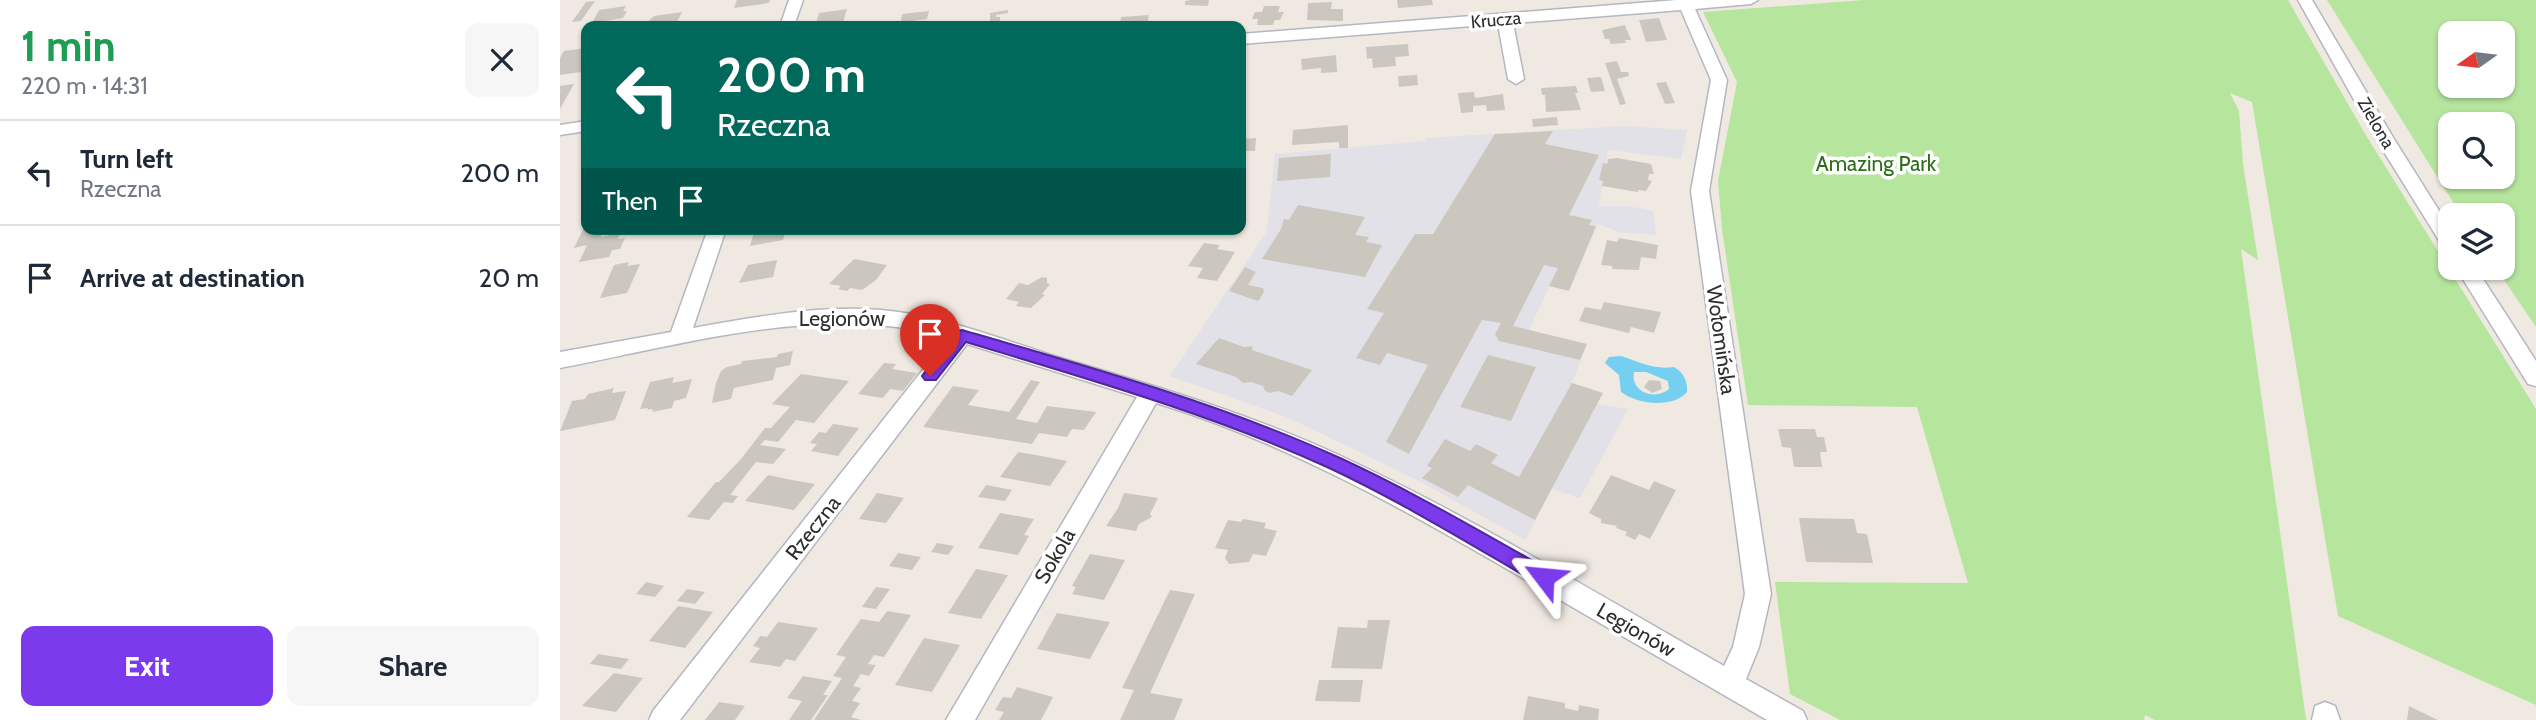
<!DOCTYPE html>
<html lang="en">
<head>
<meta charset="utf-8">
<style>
	body { margin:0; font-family:Cabin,sans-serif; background:#f6f6f7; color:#1f2937; height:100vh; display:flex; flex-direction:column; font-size:26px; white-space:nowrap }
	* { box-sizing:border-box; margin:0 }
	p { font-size:23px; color:#747a83 }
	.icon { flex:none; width:38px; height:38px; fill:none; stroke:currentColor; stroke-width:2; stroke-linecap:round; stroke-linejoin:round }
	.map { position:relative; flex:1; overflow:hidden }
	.details { display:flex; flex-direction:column; background:#fff; width:560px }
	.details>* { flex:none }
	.banner { position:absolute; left:21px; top:21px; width:665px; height:214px; border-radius:14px; box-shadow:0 2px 5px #0004; background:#00695c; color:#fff; overflow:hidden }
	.needle { width:46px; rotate:256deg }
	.fabs { position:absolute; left:1878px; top:21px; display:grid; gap:14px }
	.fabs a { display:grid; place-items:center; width:77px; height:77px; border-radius:14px; background:#fff; box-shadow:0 2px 5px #0004; font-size:35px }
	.pin { position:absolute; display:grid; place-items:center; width:60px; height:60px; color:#fff; margin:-72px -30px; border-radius:50% 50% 50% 0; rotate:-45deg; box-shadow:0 0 7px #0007 }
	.pin .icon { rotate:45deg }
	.me { position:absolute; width:77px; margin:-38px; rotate:299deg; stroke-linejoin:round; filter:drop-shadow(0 0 5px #0008) }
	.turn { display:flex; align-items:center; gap:24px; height:147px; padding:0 21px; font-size:32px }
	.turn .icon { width:91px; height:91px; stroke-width:2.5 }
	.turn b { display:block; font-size:49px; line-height:60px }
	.then { display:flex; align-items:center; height:66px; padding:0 21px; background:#0003; gap:14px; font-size:26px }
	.round { display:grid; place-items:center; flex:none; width:74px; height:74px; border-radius:14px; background:#f6f6f7 }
	.headline { display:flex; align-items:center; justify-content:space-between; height:119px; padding:0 21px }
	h1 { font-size:42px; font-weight:700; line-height:52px; color:#1e9e55 }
	.button { display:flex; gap:14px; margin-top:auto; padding:14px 21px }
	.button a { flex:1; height:80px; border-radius:14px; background:#7c3aed; color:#fff; font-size:28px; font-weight:700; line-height:80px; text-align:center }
	.button a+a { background:#f6f6f7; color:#1f2937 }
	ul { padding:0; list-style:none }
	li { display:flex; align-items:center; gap:21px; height:105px; padding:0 21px; border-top:2px solid #e0e1e3 }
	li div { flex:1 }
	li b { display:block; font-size:26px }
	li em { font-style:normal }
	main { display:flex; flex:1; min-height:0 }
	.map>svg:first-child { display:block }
	.industrial { fill:#e3e1e8 }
	.green { fill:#b6e59e; fill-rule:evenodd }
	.water { fill:#75cff0; fill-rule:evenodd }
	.building { fill:#cbc7bf }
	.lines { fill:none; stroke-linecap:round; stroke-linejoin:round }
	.minor-casing { stroke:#b4b7c1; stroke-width:3 }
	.minor { fill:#fff; fill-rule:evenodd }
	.route { fill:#7c3aed; stroke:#51269a; stroke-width:2 }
	.labels { text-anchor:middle; stroke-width:7; stroke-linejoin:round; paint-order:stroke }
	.far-street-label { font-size:18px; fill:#2e2e2e; stroke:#fff }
	.park-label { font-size:21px; fill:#2c6e1b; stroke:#fff }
	.street-label { font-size:21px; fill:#2e2e2e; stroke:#fff }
</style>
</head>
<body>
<main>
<section class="details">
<div class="headline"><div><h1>1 min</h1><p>220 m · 14:31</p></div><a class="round"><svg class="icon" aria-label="close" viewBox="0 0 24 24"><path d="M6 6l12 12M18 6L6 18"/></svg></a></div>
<ul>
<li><svg class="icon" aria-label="left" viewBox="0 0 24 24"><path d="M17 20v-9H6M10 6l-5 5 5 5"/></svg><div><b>Turn left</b><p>Rzeczna</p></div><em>200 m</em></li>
<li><svg class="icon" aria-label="arrive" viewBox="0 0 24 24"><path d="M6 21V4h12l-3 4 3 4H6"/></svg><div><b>Arrive at destination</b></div><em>20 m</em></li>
</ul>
<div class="button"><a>Exit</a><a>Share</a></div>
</section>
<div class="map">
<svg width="1976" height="720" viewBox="0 0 1976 720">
	<rect width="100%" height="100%" fill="#efe9e1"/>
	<!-- industrial -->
	<path class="industrial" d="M1064 126 1127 130 1121 159 1048 150 1039 206H1068L1093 211 1096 235 1059 232 1038 224 1017 272 998 268 969 330 1027 344 1012 383 1043 393 1037 404 1068 409 1020 498 992 489 965 540 859 481 729 418 610 376 707 231 715 154 865 141 866 138Z"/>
	<!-- green -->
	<path class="green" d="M1304 0H1728L1807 137 1976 409V705L1778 616 1692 102 1670 93 1679 111 1683 164 1698 260 1681 249 1746 720H1595L1585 715 1584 720H1280L1230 694 1215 582 1408 583 1357 407 1188 405 1162 229 1158 181 1177 82 1143 12Z
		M1767 0H1976V327L1936 268H1942V215H1901ZM1890 33H1942V86H1890ZM1890 124H1942V177H1890Z"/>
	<!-- water -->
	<path class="water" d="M1061 356C1080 362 1093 370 1114 367 1123 372 1128 381 1127 392 1112 409 1077 404 1061 392L1059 375 1045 363 1049 357ZM1074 372H1086L1108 381 1109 389C1095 401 1070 392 1074 372Z"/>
	<!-- building -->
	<path class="building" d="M177 0H210L209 3 174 8Z
		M631 0H649L648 6 625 5V1Z
		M837 0H872L873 5 838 8Z
		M35 1 21 21 12 22 26 2Z
		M772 2 771 9H783V21L747 20 748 3Z
		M66 6 63 11H67L63 18 32 23 39 10Z
		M704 6H720L718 12H724L720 20H715L713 25H697L698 19H692L695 12H702Z
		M287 9 282 26H255L259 13Z
		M448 10V13L436 15V17H440V26H430V13Z
		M369 11 367 19 346 22 345 26H330L331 23 341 22 342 14Z
		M122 12 116 24 83 26 94 16Z
		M589 15 587 26H560L561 17Z
		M1099 18 1107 40 1086 42 1079 20Z
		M1065 25 1071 40H1065L1066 43 1051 44 1049 39H1045L1042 30Z
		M848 44 849 56 835 57 836 66 813 68 812 58 807 59 806 47Z
		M26 48V62L21 72 0 75V58L4 51Z
		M776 55 777 72 761 73V68L742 70 741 59Z
		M1057 61 1061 72H1068L1069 76 1057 79 1066 104 1060 105 1045 63Z
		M857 75 858 85 839 87 838 76Z
		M1041 77 1045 91 1031 92 1027 78Z
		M1106 82 1115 103 1105 104 1096 83Z
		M14 84 6 98 0 109V86Z
		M1016 86 1018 93H1015L1021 110 986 112 985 95H982L981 88Z
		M914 92 915 98 943 94 945 110 927 111 926 105 913 106V112L901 113 898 93Z
		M997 117 998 125 973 127 972 119Z
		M788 125V148H779V142L732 145 733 130Z
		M993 131 985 144 1039 155 1009 215 1032 220 1029 225 1036 226 1009 291 989 286 998 268 984 265 953 326 1027 344 1020 360 939 341 935 334 941 323 922 320 849 454 826 442 868 365 827 353 820 365 796 358 824 313 807 309 855 234H873L935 134Z
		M696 138 695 151H686V156H681V139Z
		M771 154 770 177 717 181 719 158Z
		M1057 158 1091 164 1094 174H1089L1088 180 1092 181 1086 191 1078 190V192L1042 186 1043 181 1039 180 1043 163 1047 164 1048 159Z
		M738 205 805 217 795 235 809 237 806 242 822 245 805 277 702 259 721 229 724 219 729 220Z
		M26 223V229H44L41 237 60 233 58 239 65 238 60 249 52 250 49 257 19 262 27 245 14 248Z
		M195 229H226L223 240 190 246Z
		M1059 238 1098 245 1096 259 1081 257 1079 270 1052 269V266L1041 265 1047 240 1057 242Z
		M644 243 660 245 657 249 675 252 657 281 637 278 643 268 628 266Z
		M294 259 327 265 316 280 302 290 290 288 287 291 278 289 281 286 269 284Z
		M217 260 213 277 179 283 188 265Z
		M69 262 67 266 80 264 67 293 40 298 54 265Z
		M685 267 696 272 688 285 703 288 704 292 698 301 669 291Z
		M482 277 487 278V283L490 284 482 294 485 295 471 308 456 306 459 302 446 299 459 283 468 285Z
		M1044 302 1101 312 1094 333 1071 327 1069 333 1019 321 1025 307 1041 310Z
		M659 338 684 347 693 346 692 350 752 370 732 396 718 391 710 393 705 391 703 386 691 382 683 383 676 377 636 364Z
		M233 351 230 365 216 368 213 380 174 388 171 399 152 403 156 383 161 371 167 367 181 364 182 361 217 357 218 354Z
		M928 355 976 367 951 421 900 407Z
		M324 363 336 364 332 369 357 373 343 391 330 389 323 398 298 394Z
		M241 374 289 381 254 423 236 420 218 442 205 440 200 445 226 449 213 464 196 462 170 495 178 496 173 503 164 502 149 520 127 517 156 482H159L181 459 205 428H211L230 407 212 404Z
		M114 377 112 383 132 379 126 398 114 401 112 408 92 412 93 409 87 410 88 408 80 409 90 382Z
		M471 380 480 382 456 419 477 423 487 406 536 412 524 430 512 429 507 437 479 433 472 444 363 427 393 386 419 390 408 405 449 412Z
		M1089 380 1100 381 1102 389 1092 393 1084 387Z
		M1012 383 1043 393 975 520 908 485 898 497 862 478 872 468 867 466 885 439 910 451 916 444 938 455 931 463 959 477Z
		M54 388 52 393 66 391 55 420 0 431 12 401 25 399 28 394Z
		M273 424 299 428 278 456 251 451 257 444 250 443 259 432 266 433Z
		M1218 429H1255L1257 437H1264L1267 452H1260L1262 467H1234L1231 448 1222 447Z
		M458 452 481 456 507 461 490 486 440 477Z
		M208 475 232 480 255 484 234 510 185 501Z
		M1051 475 1089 490 1094 481 1116 490 1090 539 1079 534 1075 540 1065 535 1067 532 1056 528 1057 526 1041 523V519L1029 513Z
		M426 485 452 490 445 501 418 497Z
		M317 493 344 498 326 523 299 519Z
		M564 493 598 498 590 514 592 517 579 524 576 531 546 526 558 508Z
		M440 513 474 519 464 535 469 536 458 555 418 548Z
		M1239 518 1294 519 1297 533 1307 534 1313 563 1246 562Z
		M683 519 706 523 704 528 717 531 706 556 693 554 689 562 669 564 665 558 668 550 655 548 668 520 681 522Z
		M377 543 394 546 388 555 371 552Z
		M338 553 361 557 352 570 329 566Z
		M530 554 565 560 544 600 512 594 516 587 512 586Z
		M416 569 448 575 421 619 388 613Z
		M86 582 104 586 95 597 76 594Z
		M316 587 330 589 316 609 302 607Z
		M127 589 145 592 135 604 117 601Z
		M610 590 635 594 590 693 623 699 614 720H560L574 690 562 688Z
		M118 606 153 612 125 648 89 641Z
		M327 611 351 615 324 657 314 655 308 664 316 665 309 676 301 674 293 686 301 688 292 701 300 703 291 717 301 720H254L282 678 273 676 286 657 276 655 301 619 319 622Z
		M497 613 550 622 530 659 477 649Z
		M808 620H830L822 669 771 668 778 627 807 628Z
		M218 622 258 628 235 661 226 659 220 667 189 662 200 648 193 646 200 636 207 637Z
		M364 638 400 645 372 692 335 685Z
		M38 654 69 659 61 669 30 664Z
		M54 673 83 678 56 712 22 706Z
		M243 676 272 681 263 695H268L251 720H229L242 701 227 698Z
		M759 680H803L800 702 755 701Z
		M457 687 493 697 481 720H439L444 712 435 710 443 697 451 698Z
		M968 696 1005 703V708L1018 711 1019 705 1039 709 1038 720H963Z
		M159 702 185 706 175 720H145Z
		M1849 706 1878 720H1847Z"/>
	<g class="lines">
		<defs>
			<path id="minor" d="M229 0H243L234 26H220Z
				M1117 0H1198L1191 4 1135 9 1167 80 1149 191 1211 594 1199 647 1186 679 1243 711 1247 720H1207C1126 673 1045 626 964 579 846 510 727 443 596 403L415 720H386L577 397 407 344 120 720H89L93 711 388 338C268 301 121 345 0 368V352L111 332 148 229H166L133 328C195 317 258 305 321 310 383 315 445 341 504 359 599 387 693 415 783 457 914 518 1038 595 1164 666L1173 647 1185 594 1131 191 1151 80 1121 10 953 23 964 79 956 84 948 79 938 24 681 44V34Z
				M1738 0H1752L1834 139 1890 228V249L1883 247 1816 139Z
				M26 121V131L0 135V125Z
				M1896 268H1916L1976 361V386L1968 384Z
				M1765 702 1775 706 1780 720H1752L1755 706Z"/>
		</defs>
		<!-- minor casing -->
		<use href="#minor" class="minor-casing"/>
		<!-- minor -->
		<use href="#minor" class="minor"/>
	</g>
	<!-- route -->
	<path class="route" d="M402 330C530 367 659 403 780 458 852 491 921 532 991 571L993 577 991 583 984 585 977 583C908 543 840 501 767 467 651 414 528 379 406 342L376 380H365L362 376 365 372 397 331Z"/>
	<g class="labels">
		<!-- far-street labels -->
		<g class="far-street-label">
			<text transform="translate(936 20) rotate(-5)" y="6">Krucza</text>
			<text transform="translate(1816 123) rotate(60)" y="6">Zielona</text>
		</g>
		<!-- park labels -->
		<g class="park-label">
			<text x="1316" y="171">Amazing Park</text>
		</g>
		<!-- street labels -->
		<g class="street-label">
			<text x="282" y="326">Legionów</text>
			<text transform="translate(1161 340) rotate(82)" y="7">Wołomińska</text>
			<text transform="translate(253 528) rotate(-52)" y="7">Rzeczna</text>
			<text transform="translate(495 556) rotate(-60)" y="7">Sokola</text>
			<text transform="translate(1076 630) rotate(30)" y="7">Legionów</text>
		</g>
	</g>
</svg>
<div class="fabs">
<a><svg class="needle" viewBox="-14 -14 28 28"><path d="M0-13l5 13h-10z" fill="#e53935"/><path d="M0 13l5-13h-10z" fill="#747a83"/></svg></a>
<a><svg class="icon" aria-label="search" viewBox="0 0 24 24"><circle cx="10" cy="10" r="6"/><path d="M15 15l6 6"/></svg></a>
<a><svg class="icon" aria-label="layers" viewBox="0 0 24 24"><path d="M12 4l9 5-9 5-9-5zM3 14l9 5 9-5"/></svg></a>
</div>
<div class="pin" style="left:370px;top:376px;background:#d93025"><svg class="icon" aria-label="arrive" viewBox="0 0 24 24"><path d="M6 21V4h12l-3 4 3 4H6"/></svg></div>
<svg class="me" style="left:984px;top:577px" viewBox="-20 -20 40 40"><path d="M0-17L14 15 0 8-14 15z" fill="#7c3aed" stroke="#fff" stroke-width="4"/></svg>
<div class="banner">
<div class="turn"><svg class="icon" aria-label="left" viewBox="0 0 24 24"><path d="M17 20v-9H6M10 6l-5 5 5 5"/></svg><div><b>200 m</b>Rzeczna</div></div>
<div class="then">Then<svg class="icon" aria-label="arrive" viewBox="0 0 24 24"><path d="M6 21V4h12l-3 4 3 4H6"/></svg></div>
</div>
</div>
</main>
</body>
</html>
